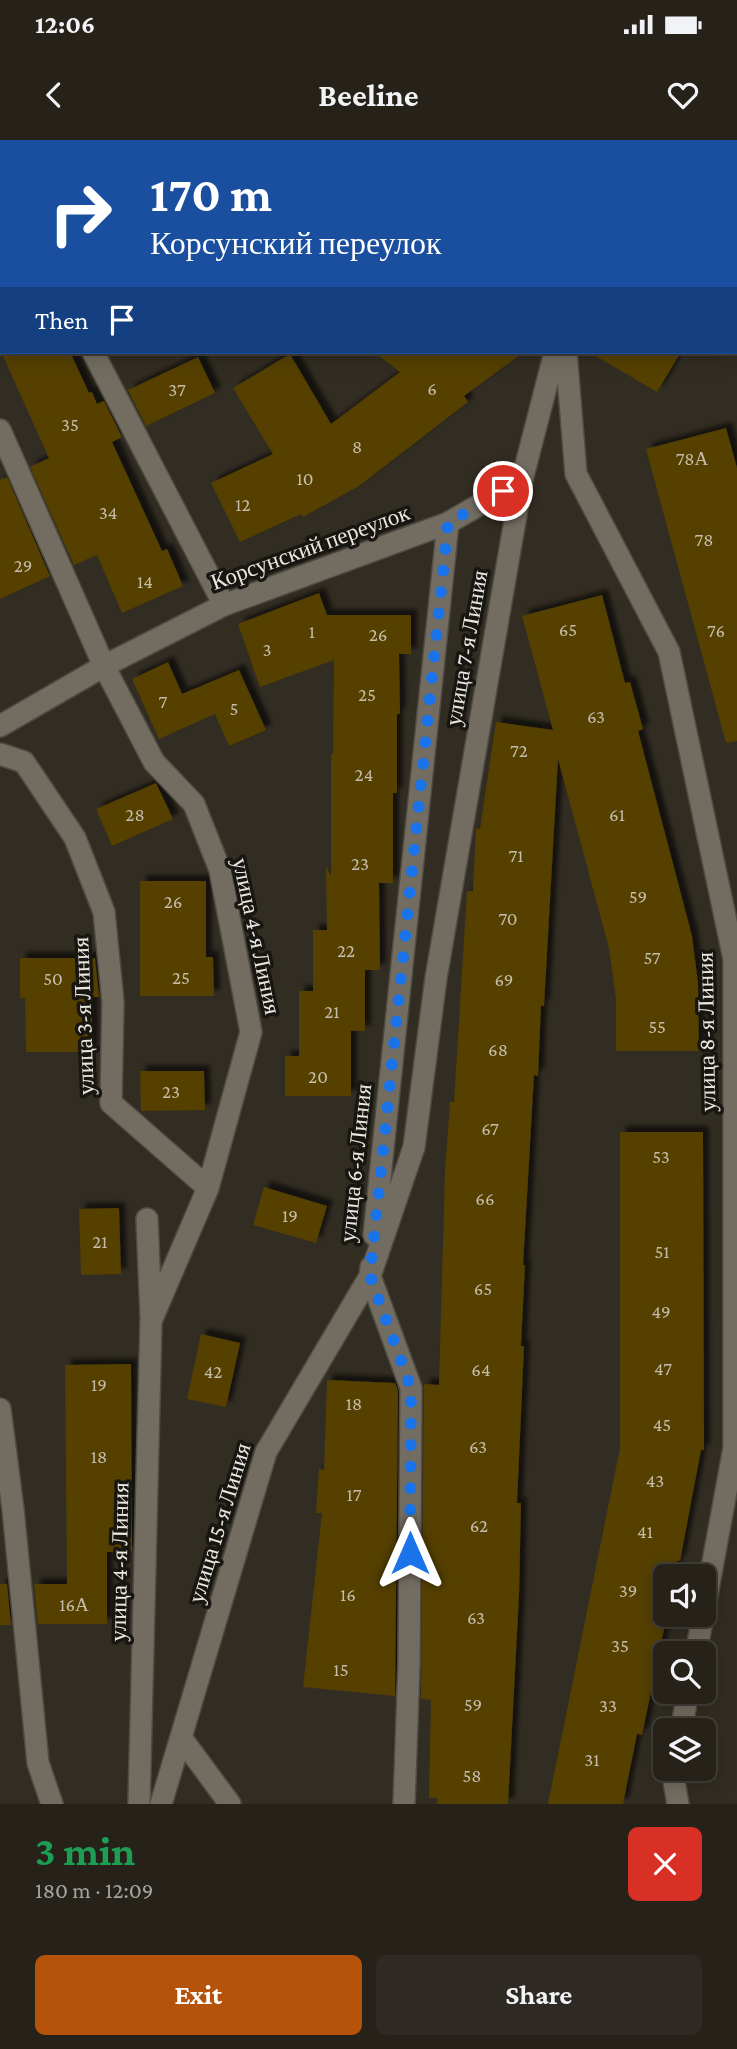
<!DOCTYPE html>
<html lang="en">
<head>
<meta charset="utf-8">
<style>
	body { margin:0; font-family:"Crimson Pro",serif; background:#2e2a23; color:#f1f3f6; height:100vh; display:flex; flex-direction:column; font-size:26px; white-space:nowrap }
	* { box-sizing:border-box; margin:0 }
	p { font-size:23px; color:#a4a4a2 }
	.icon { flex:none; width:38px; height:38px; fill:none; stroke:currentColor; stroke-width:2; stroke-linecap:round; stroke-linejoin:round }
	.map { position:relative; height:1664px; overflow:hidden }
	.sheet { display:flex; flex-direction:column; background:#26221a; flex:1 }
	.sheet>* { flex:none }
	.guide { position:absolute; left:0px; top:0px; width:738px; height:214px; box-shadow:0 4px 18px #0003,0 0 0 2px #423f39; background:#1a4fa0; color:#fff; overflow:hidden }
	.controls { position:absolute; left:653px; top:1424px; display:grid; gap:14px }
	.controls a { display:grid; place-items:center; width:63px; height:63px; border-radius:10px; background:#26221a; box-shadow:0 4px 18px #0003,0 0 0 2px #423f39; font-size:35px }
	.pin { position:absolute; display:grid; place-items:center; width:60px; height:60px; color:#fff; margin:-30px; border:4px solid #fff; border-radius:50%; box-shadow:0 2px 7px #0007 }
	.me { position:absolute; width:77px; margin:-38px; rotate:0deg; stroke-linejoin:round; filter:drop-shadow(0 0 5px #0008) }
	.turn { display:flex; align-items:center; gap:24px; height:147px; padding:0 35px; font-size:32px }
	.turn .icon { width:91px; height:91px; stroke-width:2.5 }
	.turn b { display:block; font-size:49px; line-height:60px }
	.then { display:flex; align-items:center; height:66px; padding:0 35px; background:#0003; gap:14px; font-size:26px }
	.round { display:grid; place-items:center; flex:none; width:74px; height:74px; border-radius:10px; background:#2e2a23 }
	.summary { display:flex; align-items:center; justify-content:space-between; height:119px; padding:0 35px }
	h1 { font-size:42px; font-weight:700; line-height:52px; color:#1e9e55 }
	.cta { display:flex; gap:14px; margin-top:auto; padding:14px 35px }
	.cta a { flex:1; height:80px; border-radius:10px; background:#b45309; color:#fff; font-size:28px; font-weight:700; line-height:80px; text-align:center }
	.cta a+a { background:#2e2a23; color:#f1f3f6 }
	.status { display:flex; justify-content:space-between; align-items:center; height:49px; padding:0 35px; background:#26221a; direction:ltr }
	.status svg { height:19px; fill:currentColor }
	header { display:flex; justify-content:space-between; align-items:center; height:91px; padding:0 35px; background:#26221a; font-size:32px; font-weight:700 }
	.map>svg:first-child { display:block }
	.building { fill:#543f03; filter:url(#shadow) }
	.lines { fill:none; stroke-linecap:round; stroke-linejoin:round }
	.minor-casing { stroke:#504c43; stroke-width:24 }
	.minor { stroke:#736d61; stroke-width:21 }
	.route { stroke:#1a73e8; stroke-width:12; stroke-dasharray:0 21.6 }
	.labels { text-anchor:middle; stroke-width:7; stroke-linejoin:round; paint-order:stroke }
	.number-label { font-size:19px; fill:#c4bdaa }
	.street-label { font-size:23px; fill:#eae7e1; stroke:#181611 }
</style>
</head>
<body>
<div class="status"><b>12:06</b><svg viewBox="0 0 49 12"><path d="M0 12V9h3v3zM5 12V6h3v6zM10 12V3h3v9zM15 12V0h3v12zM26 1h20v11H26zM47 4h2v5h-2z"/></svg></div>
<header><svg class="icon" aria-label="back" viewBox="0 0 24 24"><path d="M15 5l-7 7 7 7"/></svg>Beeline<svg class="icon" aria-label="heart" viewBox="0 0 24 24"><path d="M12 20l-8-8c-3-5 5-10 8-4 3-6 11-1 8 4z"/></svg></header>
<div class="map">
<svg width="737" height="1664" viewBox="0 0 737 1664">
	<defs>
		<filter id="shadow"><feDropShadow dx="6" dy="-6" stdDeviation="2" flood-color="#0009"/></filter>
	</defs>
	<rect width="100%" height="100%" fill="#322d23"/>
	<!-- building -->
	<path class="building" d="M1 212H70L89 253 92 252 97 264 104 261 122 297 112 302 162 411 167 409 183 446 122 473 97 415 74 425 30 327 49 318Z
		M374 212H524L464 256 468 262 359 346 303 377 301 374 240 402 211 343 273 314 233 248 290 214 331 284 400 232Z
		M589 212H681L657 252Z
		M198 217 215 253 146 286 128 250Z
		M726 288 737 328V601L726 603 646 309Z
		M7 337 50 436 0 459V340Z
		M319 453 327 475H411V514H399L400 574H397V653H393V743H379L380 830H365V891H351V956H285V916H299V851H313V790H327L326 726 331 736V614H333L334 520 260 547 238 484Z
		M602 455 625 543 630 542 643 589 638 591 692 796 698 843 699 911H616V859L609 808 558 619 544 866H541L538 936 534 935 523 1125H525L521 1206H524L517 1363H521L519 1455 508 1664H437V1658H429L431 1560 421 1559 424 1244 439 1245 445 1031 450 962H454L467 751H473L476 688 480 689 496 582 553 590 522 476Z
		M168 522 182 554 239 530 266 590 229 606 215 574 159 599 132 539Z
		M156 643 173 679 112 706 96 669Z
		M140 741H206V817H213L214 856H140Z
		M20 818H95L99 857H92V912H26L25 858H20Z
		M140 931H204L205 970 141 971Z
		M620 992H703L704 1310H701L680 1421H677L674 1437H665L667 1475 642 1595 637 1594 623 1664H548L620 1308Z
		M264 1047 327 1066 316 1103 253 1085Z
		M119 1068 121 1134 81 1135 79 1069Z
		M201 1194 240 1203 226 1267 187 1259Z
		M131 1224 132 1412H107V1484H38L34 1444H67L65 1225Z
		M327 1240 395 1243 398 1250 395 1556 303 1547 322 1373H316L319 1329 324 1330Z
		M0 1444H7L11 1485H0Z"/>
	<g class="lines">
		<defs>
			<path id="minor" d="M275 0 276 2
				M668 2 669 0
				M0 169H2
				M93 212 224 465
				M566 212 576 334 669 512 734 819V1308L704 1471
				M0 290 104 526 154 622 194 664 220 730 251 892 208 1048 151 1181 139 1664
				M0 586 104 526 224 465 448 383 522 340 555 212
				M0 614 24 622 75 698 104 772 113 862 111 963 208 1048
				M147 1079 151 1176
				M374 1095 448 383
				M371 1127 370 1136 411 1248 409 1523 404 1664
				M0 1269 13 1369 38 1623 52 1664
				M696 1514 703 1475
				M681 1591 688 1552
				M182 1599 230 1664
				M674 1629 673 1636 678 1664
				M161 1664 266 1312 370 1136 414 1007 436 838 522 340"/>
		</defs>
		<!-- minor casing -->
		<use href="#minor" class="minor-casing"/>
		<!-- minor -->
		<use href="#minor" class="minor"/>
	</g>
	<g class="lines">
		<!-- route -->
		<path class="route" d="M410 1413 411 1248 370 1136 448 383 503 351"/>
	</g>
	<g class="labels">
		<!-- number labels -->
		<g class="number-label">
			<text x="432" y="255">6</text>
			<text x="177" y="256">37</text>
			<text x="70" y="291">35</text>
			<text x="357" y="313">8</text>
			<text x="692" y="325">78А</text>
			<text x="305" y="345">10</text>
			<text x="243" y="371">12</text>
			<text x="108" y="379">34</text>
			<text x="704" y="406">78</text>
			<text x="23" y="432">29</text>
			<text x="145" y="448">14</text>
			<text x="568" y="496">65</text>
			<text x="716" y="497">76</text>
			<text x="312" y="498">1</text>
			<text x="378" y="501">26</text>
			<text x="267" y="516">3</text>
			<text x="367" y="561">25</text>
			<text x="163" y="568">7</text>
			<text x="234" y="575">5</text>
			<text x="596" y="583">63</text>
			<text x="519" y="617">72</text>
			<text x="364" y="641">24</text>
			<text x="135" y="681">28</text>
			<text x="617" y="681">61</text>
			<text x="516" y="722">71</text>
			<text x="360" y="730">23</text>
			<text x="638" y="763">59</text>
			<text x="173" y="768">26</text>
			<text x="508" y="785">70</text>
			<text x="346" y="817">22</text>
			<text x="652" y="824">57</text>
			<text x="181" y="844">25</text>
			<text x="53" y="845">50</text>
			<text x="504" y="846">69</text>
			<text x="332" y="878">21</text>
			<text x="657" y="893">55</text>
			<text x="498" y="916">68</text>
			<text x="318" y="943">20</text>
			<text x="171" y="958">23</text>
			<text x="490" y="995">67</text>
			<text x="661" y="1023">53</text>
			<text x="485" y="1065">66</text>
			<text x="290" y="1082">19</text>
			<text x="100" y="1108">21</text>
			<text x="662" y="1118">51</text>
			<text x="483" y="1155">65</text>
			<text x="661" y="1178">49</text>
			<text x="663" y="1235">47</text>
			<text x="481" y="1236">64</text>
			<text x="213" y="1238">42</text>
			<text x="99" y="1251">19</text>
			<text x="354" y="1270">18</text>
			<text x="662" y="1291">45</text>
			<text x="478" y="1313">63</text>
			<text x="99" y="1323">18</text>
			<text x="655" y="1347">43</text>
			<text x="354" y="1361">17</text>
			<text x="479" y="1392">62</text>
			<text x="645" y="1398">41</text>
			<text x="628" y="1457">39</text>
			<text x="348" y="1461">16</text>
			<text x="74" y="1471">16А</text>
			<text x="476" y="1484">63</text>
			<text x="620" y="1512">35</text>
			<text x="341" y="1536">15</text>
			<text x="473" y="1571">59</text>
			<text x="608" y="1572">33</text>
			<text x="592" y="1626">31</text>
			<text x="472" y="1642">58</text>
		</g>
		<!-- street labels -->
		<g class="street-label">
			<text transform="translate(310 407) rotate(-20)" y="8">Корсунский переулок</text>
			<text transform="translate(466 508) rotate(-80)" y="8">улица 7-я Линия</text>
			<text transform="translate(257 796) rotate(78)" y="8">улица 4-я Линия</text>
			<text transform="translate(83 876) rotate(-92)" y="8">улица 3-я Линия</text>
			<text transform="translate(706 892) rotate(-91)" y="8">улица 8-я Линия</text>
			<text transform="translate(355 1023) rotate(-84)" y="8">улица 6-я Линия</text>
			<text transform="translate(219 1383) rotate(-73)" y="8">улица 15-я Линия</text>
			<text transform="translate(119 1422) rotate(-89)" y="8">улица 4-я Линия</text>
		</g>
	</g>
</svg>
<div class="controls">
<a><svg class="icon" aria-label="sound" viewBox="0 0 24 24"><path d="M4 9h4l5-4v14l-5-4H4zM17 9q2 3 0 6"/></svg></a>
<a><svg class="icon" aria-label="search" viewBox="0 0 24 24"><circle cx="10" cy="10" r="6"/><path d="M15 15l6 6"/></svg></a>
<a><svg class="icon" aria-label="layers" viewBox="0 0 24 24"><path d="M12 4l9 5-9 5-9-5zM3 14l9 5 9-5"/></svg></a>
</div>
<div class="pin" style="left:503px;top:351px;background:#d93025"><svg class="icon" aria-label="arrive" viewBox="0 0 24 24"><path d="M6 21V4h12l-3 4 3 4H6"/></svg></div>
<svg class="me" style="left:410px;top:1413px" viewBox="-20 -20 40 40"><path d="M0-17L14 15 0 8-14 15z" fill="#1a73e8" stroke="#fff" stroke-width="4"/></svg>
<div class="guide">
<div class="turn"><svg class="icon" aria-label="right" viewBox="0 0 24 24"><path d="M7 20v-9h11M14 6l5 5-5 5"/></svg><div><b>170 m</b>Корсунский переулок</div></div>
<div class="then">Then<svg class="icon" aria-label="arrive" viewBox="0 0 24 24"><path d="M6 21V4h12l-3 4 3 4H6"/></svg></div>
</div>
</div>
<section class="sheet">
<div class="summary"><div><h1>3 min</h1><p>180 m · 12:09</p></div><a class="round" style="background:#d93025;color:#fff"><svg class="icon" aria-label="close" viewBox="0 0 24 24"><path d="M6 6l12 12M18 6L6 18"/></svg></a></div>
<div class="cta"><a>Exit</a><a>Share</a></div>
</section>
</body>
</html>
